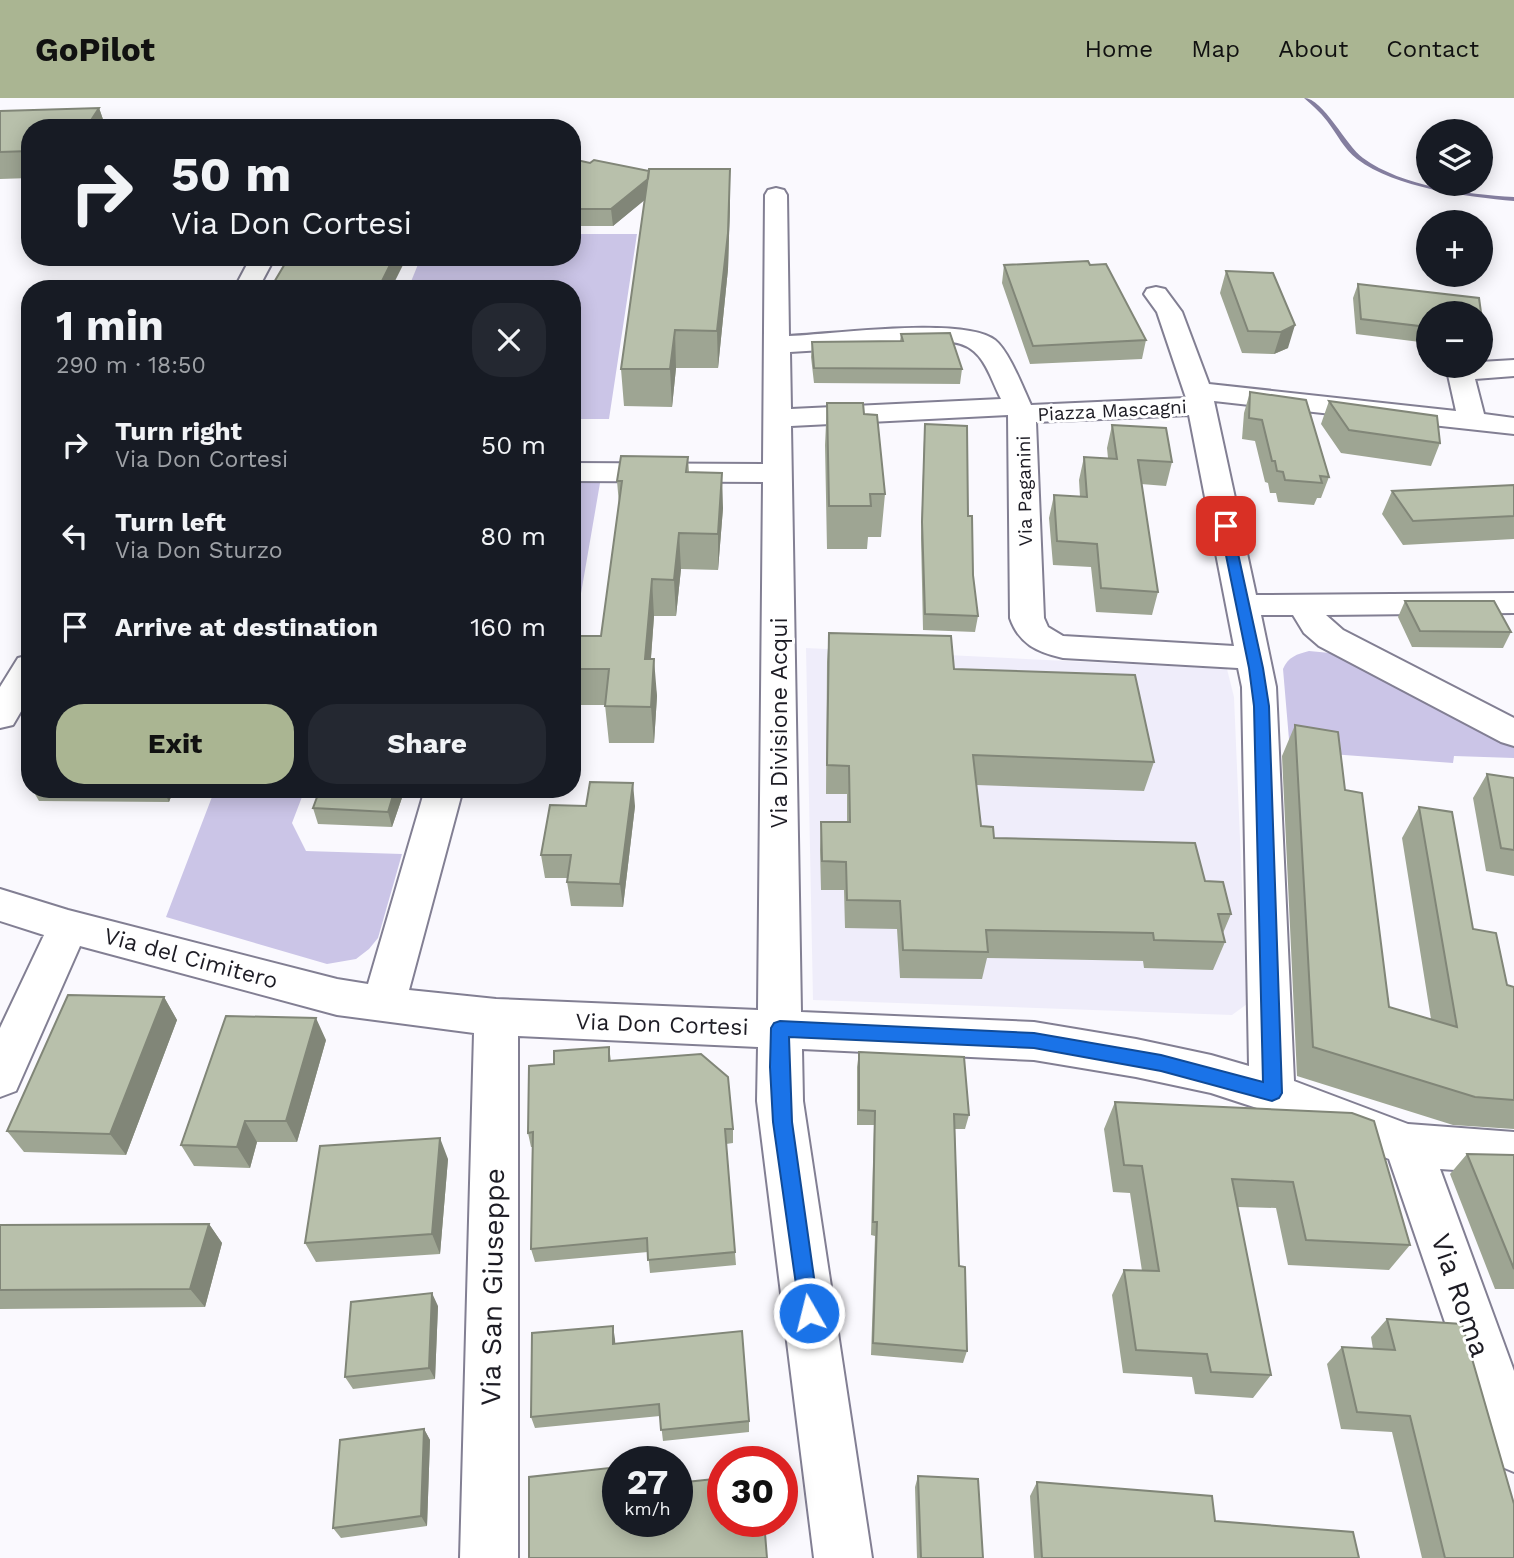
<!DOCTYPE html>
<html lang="en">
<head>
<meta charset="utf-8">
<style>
	body { margin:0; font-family:"Work Sans",sans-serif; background:#242831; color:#f1f3f6; height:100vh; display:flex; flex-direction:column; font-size:26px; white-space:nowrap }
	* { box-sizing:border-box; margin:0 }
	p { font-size:23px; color:#9ea1a6 }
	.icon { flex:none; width:38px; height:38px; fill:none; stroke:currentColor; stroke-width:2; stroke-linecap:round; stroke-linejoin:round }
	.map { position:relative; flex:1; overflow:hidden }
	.details { position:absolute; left:21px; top:182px; width:560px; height:518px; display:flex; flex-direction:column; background:#171b24; border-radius:28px; box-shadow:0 4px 18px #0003 }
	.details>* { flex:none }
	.hud { position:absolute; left:21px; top:21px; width:560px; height:147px; border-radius:28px; box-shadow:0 4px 18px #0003; background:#171b24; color:#f1f3f6; overflow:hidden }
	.controls { position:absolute; left:1416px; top:21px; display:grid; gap:14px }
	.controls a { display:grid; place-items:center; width:77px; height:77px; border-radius:50%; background:#171b24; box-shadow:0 4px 18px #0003; font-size:35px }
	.speed { position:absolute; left:602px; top:1348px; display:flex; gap:14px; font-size:35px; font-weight:700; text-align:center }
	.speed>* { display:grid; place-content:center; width:91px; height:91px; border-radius:50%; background:#171b24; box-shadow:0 4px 18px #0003; line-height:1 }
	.speed small { font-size:18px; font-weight:400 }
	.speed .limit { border:10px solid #d22; background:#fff; color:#111 }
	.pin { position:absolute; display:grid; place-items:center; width:60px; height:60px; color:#fff; margin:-30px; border-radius:14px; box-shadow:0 4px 10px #0006 }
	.me { position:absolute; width:77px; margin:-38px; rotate:352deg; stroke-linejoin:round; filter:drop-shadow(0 0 5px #0008) }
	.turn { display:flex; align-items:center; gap:24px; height:147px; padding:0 35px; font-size:32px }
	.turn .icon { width:91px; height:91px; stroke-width:2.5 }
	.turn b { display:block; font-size:49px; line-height:60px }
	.round { display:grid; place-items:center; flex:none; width:74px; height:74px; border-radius:28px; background:#242831 }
	.headline { display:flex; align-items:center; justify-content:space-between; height:119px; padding:0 35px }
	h1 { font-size:42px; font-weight:700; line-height:52px }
	.button { display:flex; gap:14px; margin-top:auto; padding:14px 35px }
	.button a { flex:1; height:80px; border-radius:28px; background:#aab592; color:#111; font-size:28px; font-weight:700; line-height:80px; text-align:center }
	.button a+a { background:#242831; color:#f1f3f6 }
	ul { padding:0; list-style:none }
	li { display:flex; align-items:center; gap:21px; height:91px; padding:0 35px }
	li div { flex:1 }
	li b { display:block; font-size:26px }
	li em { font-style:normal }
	header { display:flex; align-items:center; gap:42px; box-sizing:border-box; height:98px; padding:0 35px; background:#aab592; color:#111 }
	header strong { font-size:33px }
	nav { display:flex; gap:38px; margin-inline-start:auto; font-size:24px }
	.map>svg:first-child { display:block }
	.built { fill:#efedfa }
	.green { fill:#cbc5e7 }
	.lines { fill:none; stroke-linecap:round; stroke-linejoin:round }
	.stream { fill:#847e9f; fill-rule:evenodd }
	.minor-casing { stroke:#827f93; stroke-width:4 }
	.minor { fill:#fff; fill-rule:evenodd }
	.wall { fill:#9ea593 }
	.shaded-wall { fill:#818678 }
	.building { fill:#b8c0ab; stroke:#818678; stroke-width:2 }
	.route { fill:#1a73e8; stroke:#114b97; stroke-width:2 }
	.labels { text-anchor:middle; stroke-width:6; stroke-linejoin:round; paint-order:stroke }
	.far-street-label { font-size:19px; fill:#1d1c24; stroke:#fff }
	.street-label { font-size:23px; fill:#1d1c24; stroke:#fff }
	.near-street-label { font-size:28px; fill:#1d1c24; stroke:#fff }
</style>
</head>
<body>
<header>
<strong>GoPilot</strong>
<nav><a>Home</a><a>Map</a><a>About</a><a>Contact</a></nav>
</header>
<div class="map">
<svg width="1514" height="1460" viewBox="0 0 1514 1460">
	<rect width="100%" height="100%" fill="#faf9fe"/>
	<!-- built -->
	<path class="built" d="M806 550 1227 571 1234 599 1247 906 1232 917 813 902Z"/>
	<!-- green -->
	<path class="green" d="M572 136H637L609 321H572V191H408L421 159H572Z
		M572 385H600L573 542H572Z
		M1309 553 1330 555 1514 650V660L1454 658 1453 665 1290 653 1283 571C1288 559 1297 556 1309 553Z
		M215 691H305L292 725 306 753 402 756 378 840 369 851 356 861 327 866 166 819Z"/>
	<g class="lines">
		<!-- stream -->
		<path class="stream" d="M1304 0C1323 0 1346 48 1363 60 1403 89 1466 96 1514 99V103C1468 99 1395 90 1357 61 1344 51 1337 36 1327 23 1320 14 1312 7 1304 0Z"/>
		<defs>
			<path id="minor" d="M776 90 784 92 787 97 789 238C832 236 965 218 995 242 1009 253 1023 290 1031 307L1186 300 1157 214 1144 196 1147 191 1156 189 1165 191 1182 214 1209 286 1456 313 1448 277C1456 265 1467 268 1480 268V264L1514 262V278L1475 281 1484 316 1514 320V336L1214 303 1256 497 1514 495V515L1326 517 1343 532 1514 620V648L1501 644 1319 548 1304 535 1293 517H1261L1276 589 1294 983 1408 1026 1514 1034V1076L1440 1071 1514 1273V1374L1495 1366 1487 1347 1389 1061 1266 1013 1211 995 1136 979 1034 962 802 951 803 1003 872 1460H814L757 1003 758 949 518 938V1460H460L474 935 337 917 80 848 16 993 0 999V930L44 837 0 823V791L68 812 337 881 368 886 425 691H463L409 892 496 901 758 912 763 384 572 383V365L763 366 765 97 768 92ZM952 244C983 248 988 275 1001 301L791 311 790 254ZM1008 317 1010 520C1019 546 1037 554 1063 560L1238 570 1242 589 1249 968 1211 957 1136 941 1034 924 801 914 791 328ZM1189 317 1234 548 1063 538 1048 529 1044 520 1036 324Z
				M251 159H275L258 191H234Z
				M30 557V598L13 627 0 630V589L18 560Z"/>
		</defs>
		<!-- minor casing -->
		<use href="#minor" class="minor-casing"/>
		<!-- minor -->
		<use href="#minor" class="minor"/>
	</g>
	<!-- wall -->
	<path class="wall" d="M99 10 106 30H30V80L0 81V13Z
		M572 61 590 65 649 73 730 71V105L728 171 718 270H676L672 309 624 308 621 271 645 101 613 128H572Z
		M1004 167 1146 242 1142 261 1030 266 1002 185Z
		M1226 173 1273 175 1288 250 1274 256 1242 255 1220 195Z
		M1358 186 1479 200 1484 236 1480 245V215H1428V245L1356 236 1353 200Z
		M901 236 962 271 960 286 814 285 811 259 812 244 900 243Z
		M1250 294 1329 379 1321 400H1317L1314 407 1278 404 1276 395H1270L1268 385 1265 384 1255 343 1242 341 1244 315Z
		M1329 303 1440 345 1431 368 1341 355 1321 326Z
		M827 305 864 316 885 396 881 439H868L867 451H827L825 347Z
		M925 326 968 418 973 477 978 518 975 534 923 532 921 440 924 342Z
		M1112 327 1172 364 1166 388 1141 386 1158 494 1152 517 1096 514 1091 469 1053 467 1049 420 1054 397 1080 399 1079 382 1084 359 1108 360 1107 350Z
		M688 359 689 374 723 410 718 472 681 471 676 518H654L651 561 657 598 654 645H609L605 607H576L572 581V562L601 538 619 406 617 383Z
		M1392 393 1514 418V441L1403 447 1382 416Z
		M1405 503 1511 534 1503 550 1412 549 1398 519Z
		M829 535 954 571 1154 664 1144 693 976 687 981 728 994 740 1205 783 1231 816 1223 835 1225 844 1213 872 1144 870 1143 863 987 860 982 881 900 880 897 831 845 830 844 792H821L820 752 821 724H847V696H826L827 564Z
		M1295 627 1345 692 1389 909 1431 921 1402 740 1419 709 1473 831 1507 887 1514 889V1031L1453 1027 1297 978 1282 658Z
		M1487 676 1514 680V778L1486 773 1473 700Z
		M32 691H174L169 704 39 703Z
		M320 691H405L392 729 318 726 313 710Z
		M586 708H635L623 809 571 808 567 784 568 780H545L541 757Z
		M164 899 177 922 126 1057 24 1054 7 1033Z
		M326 942 297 1044H257L250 1070 194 1068 181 1047Z
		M609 949 611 963 733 1031V1045L726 1046 736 1167 650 1175 648 1154 535 1164 531 1151 532 1049H531L528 1035 554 966Z
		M859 954 969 1017 965 1031H955L959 1168 967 1253 963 1265 871 1257 875 1138 871 1137 874 1027H857V969Z
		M1115 1004 1352 1015 1410 1147 1389 1172 1288 1167 1276 1110 1237 1109 1271 1277 1253 1300 1195 1296 1192 1279 1123 1275 1112 1197 1124 1172 1142 1173 1130 1095 1113 1094 1104 1031Z
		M1467 1056 1514 1057V1191H1495L1450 1076Z
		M448 1061 440 1156 316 1164 305 1145Z
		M209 1126 222 1145 205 1209 0 1211V1127Z
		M438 1208 435 1281 353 1291 345 1279Z
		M1387 1221 1514 1460H1422L1392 1334 1341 1331 1327 1266 1342 1249 1373 1251 1371 1239Z
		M615 1241V1246L749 1323V1334L663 1343 660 1318 535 1330 531 1319Z
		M424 1331 430 1342 427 1428 341 1440 333 1430Z
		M918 1378 983 1460H917L915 1389Z
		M1037 1384 1215 1423 1359 1460H1034L1030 1398Z"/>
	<!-- shaded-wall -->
	<path class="shaded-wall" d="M99 10 106 30H86Z
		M730 71V105L728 171 718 270 717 233Z
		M656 75 657 92 613 128 611 111Z
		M394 159H407L391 191H378Z
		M1295 227 1288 250 1274 256 1281 234Z
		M675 232 676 270 672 309 670 271Z
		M722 375 723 410 718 472V436Z
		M679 435 681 471 676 518 674 482Z
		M652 481 654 518 648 598 645 561Z
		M654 561 657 598 654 645 651 609Z
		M633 685 635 708 623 809 620 786Z
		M163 691H174L169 704Z
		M395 691H405L392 729 388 714Z
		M164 899 177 922 126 1057 110 1036Z
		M316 920 326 942 297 1044 286 1023Z
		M245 1023 257 1044 250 1070 237 1049Z
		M440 1040 448 1061 440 1156 432 1136Z
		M209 1126 222 1145 205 1209 190 1191Z
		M432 1195 438 1208 435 1281 429 1270Z
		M613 1228 615 1241 616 1258 613 1246Z
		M424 1331 430 1342 427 1428 421 1418Z"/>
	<!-- building -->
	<path class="building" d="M99 10 86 30H30V53L0 54V13Z
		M395 24 425 30H386Z
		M572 61 590 65 594 62 649 73 648 81 611 111H572Z
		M649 71H730L728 135 717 233 675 232 670 271H621Z
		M289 159H394L378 191H270Z
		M1088 163 1090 167 1106 166 1146 242 1033 248 1004 167Z
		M1226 173 1273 175 1295 227 1281 234 1248 233Z
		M1358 186 1479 200 1484 236H1480V215H1428V229L1361 221Z
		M950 235 962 271 814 270 812 244 903 243 901 236Z
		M1250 294 1306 302 1329 379 1320 378 1322 385 1285 382 1283 374 1277 373 1275 363H1272L1262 322 1249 320Z
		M1329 303 1437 318 1440 345 1349 332Z
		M827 305H863L864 316 877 317 885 396H870L871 408H829Z
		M925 326 967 328 968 418H972L973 477 978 518 925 516 922 424Z
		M1112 327 1166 330 1172 364 1138 362 1158 494 1101 490 1097 446 1057 443 1054 397 1087 399 1084 359 1117 361Z
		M621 358 688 359 686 374 722 375 718 436 679 435 674 482 652 481 645 561H654L651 609 605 608 609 571H572V562L576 538H601L622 383H617Z
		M1514 387V418L1413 423 1392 393Z
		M1405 503H1494L1511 534 1420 533Z
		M829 535 951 538 954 571 1135 577 1154 664 973 657 981 728 993 729 994 740 1195 745 1205 783 1223 784 1231 816H1218L1225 844 1154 842 1153 835 986 832 988 854 903 852 900 803 847 802 846 764 822 763 821 724H850L849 668 827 667Z
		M1295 627 1338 634 1345 692 1362 695 1389 909 1457 929 1419 709 1452 714 1473 831 1496 835 1507 887 1514 889V1002L1475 999 1313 949Z
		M1487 676 1514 680V752L1501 750Z
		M590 684 633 685 620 786 567 784 571 757H541L550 707 586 708Z
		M320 691H395L388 714 313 710Z
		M68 897 164 899 110 1036 7 1033Z
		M226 918 316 920 286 1023H245L237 1049 181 1047Z
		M609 949V963L701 956 728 979 733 1031H725L735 1154 648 1162 647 1140 531 1151 533 1034 528 1035 529 968 554 966V953Z
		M859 954 964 959 969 1017 954 1016 959 1168 965 1169 967 1253 873 1245 877 1124H873L875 1013 859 1012Z
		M1115 1004 1352 1015 1374 1023 1410 1147 1306 1142 1293 1084 1232 1081 1271 1277 1211 1274 1207 1256 1136 1252 1124 1172 1159 1173 1142 1068 1124 1067Z
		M440 1040 432 1136 305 1145 320 1048Z
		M1467 1056 1514 1057V1171Z
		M209 1126 190 1191 0 1192V1127Z
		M432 1195 429 1270 345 1279 351 1204Z
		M1387 1221 1462 1226 1514 1406V1460H1445L1410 1318 1357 1314 1342 1249 1395 1252Z
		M613 1228V1246L742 1233 749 1323 661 1332 659 1306 531 1319 532 1235Z
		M424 1331 421 1418 333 1430 340 1342Z
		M618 1369V1423H677V1385L723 1380V1423H764L767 1460H529V1379Z
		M918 1378 978 1381 983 1460H921Z
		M1037 1384 1212 1398 1215 1423 1353 1434 1359 1460H1042Z"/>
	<!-- route -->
	<path class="route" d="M1226 425 1232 428 1263 570 1269 608 1282 995 1279 1000 1272 1003 1161 973 1034 950 789 939 792 1024 819 1215 816 1222 809 1225 801 1222 773 1024 770 969 771 930 774 925 780 923 1034 935 1161 957 1263 984 1254 608 1249 570 1220 428Z"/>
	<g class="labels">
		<!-- far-street labels -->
		<g class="far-street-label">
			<text transform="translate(1112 312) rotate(-3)" y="7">Piazza Mascagni</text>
			<text transform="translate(1024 393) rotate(-91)" y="7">Via Paganini</text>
		</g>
		<!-- street labels -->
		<g class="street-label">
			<text transform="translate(779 625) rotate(-90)" y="8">Via Divisione Acqui</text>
			<text transform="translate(191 860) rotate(15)" y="8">Via del Cimitero</text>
			<text transform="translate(662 926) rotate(2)" y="8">Via Don Cortesi</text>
		</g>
		<!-- near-street labels -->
		<g class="near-street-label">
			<text transform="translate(492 1189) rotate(-89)" y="10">Via San Giuseppe</text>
			<text transform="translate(1461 1197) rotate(71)" y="10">Via Roma</text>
		</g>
	</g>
</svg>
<div class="controls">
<a><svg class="icon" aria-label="layers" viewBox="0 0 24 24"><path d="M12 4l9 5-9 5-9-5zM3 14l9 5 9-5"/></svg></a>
<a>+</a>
<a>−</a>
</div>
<div class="speed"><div>27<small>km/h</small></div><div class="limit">30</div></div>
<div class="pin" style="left:1226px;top:428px;background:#d93025"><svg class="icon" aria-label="arrive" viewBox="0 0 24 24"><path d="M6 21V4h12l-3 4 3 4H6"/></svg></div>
<svg class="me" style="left:809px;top:1215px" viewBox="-20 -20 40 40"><circle r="17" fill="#1a73e8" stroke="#fff" stroke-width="3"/><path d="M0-11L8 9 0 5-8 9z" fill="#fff"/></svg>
<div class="hud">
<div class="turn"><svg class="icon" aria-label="right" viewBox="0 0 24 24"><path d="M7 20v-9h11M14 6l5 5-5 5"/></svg><div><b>50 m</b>Via Don Cortesi</div></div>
</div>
<section class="details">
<div class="headline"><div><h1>1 min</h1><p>290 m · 18:50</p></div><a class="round"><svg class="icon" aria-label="close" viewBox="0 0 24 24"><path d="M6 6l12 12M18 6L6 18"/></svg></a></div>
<ul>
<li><svg class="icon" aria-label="right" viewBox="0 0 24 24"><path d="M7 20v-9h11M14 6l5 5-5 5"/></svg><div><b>Turn right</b><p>Via Don Cortesi</p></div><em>50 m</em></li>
<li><svg class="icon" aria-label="left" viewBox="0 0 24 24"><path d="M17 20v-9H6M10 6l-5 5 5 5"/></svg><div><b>Turn left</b><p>Via Don Sturzo</p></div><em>80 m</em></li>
<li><svg class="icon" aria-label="arrive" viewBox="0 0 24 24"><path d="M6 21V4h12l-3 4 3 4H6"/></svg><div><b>Arrive at destination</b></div><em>160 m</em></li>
</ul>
<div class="button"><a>Exit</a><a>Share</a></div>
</section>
</div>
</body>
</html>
